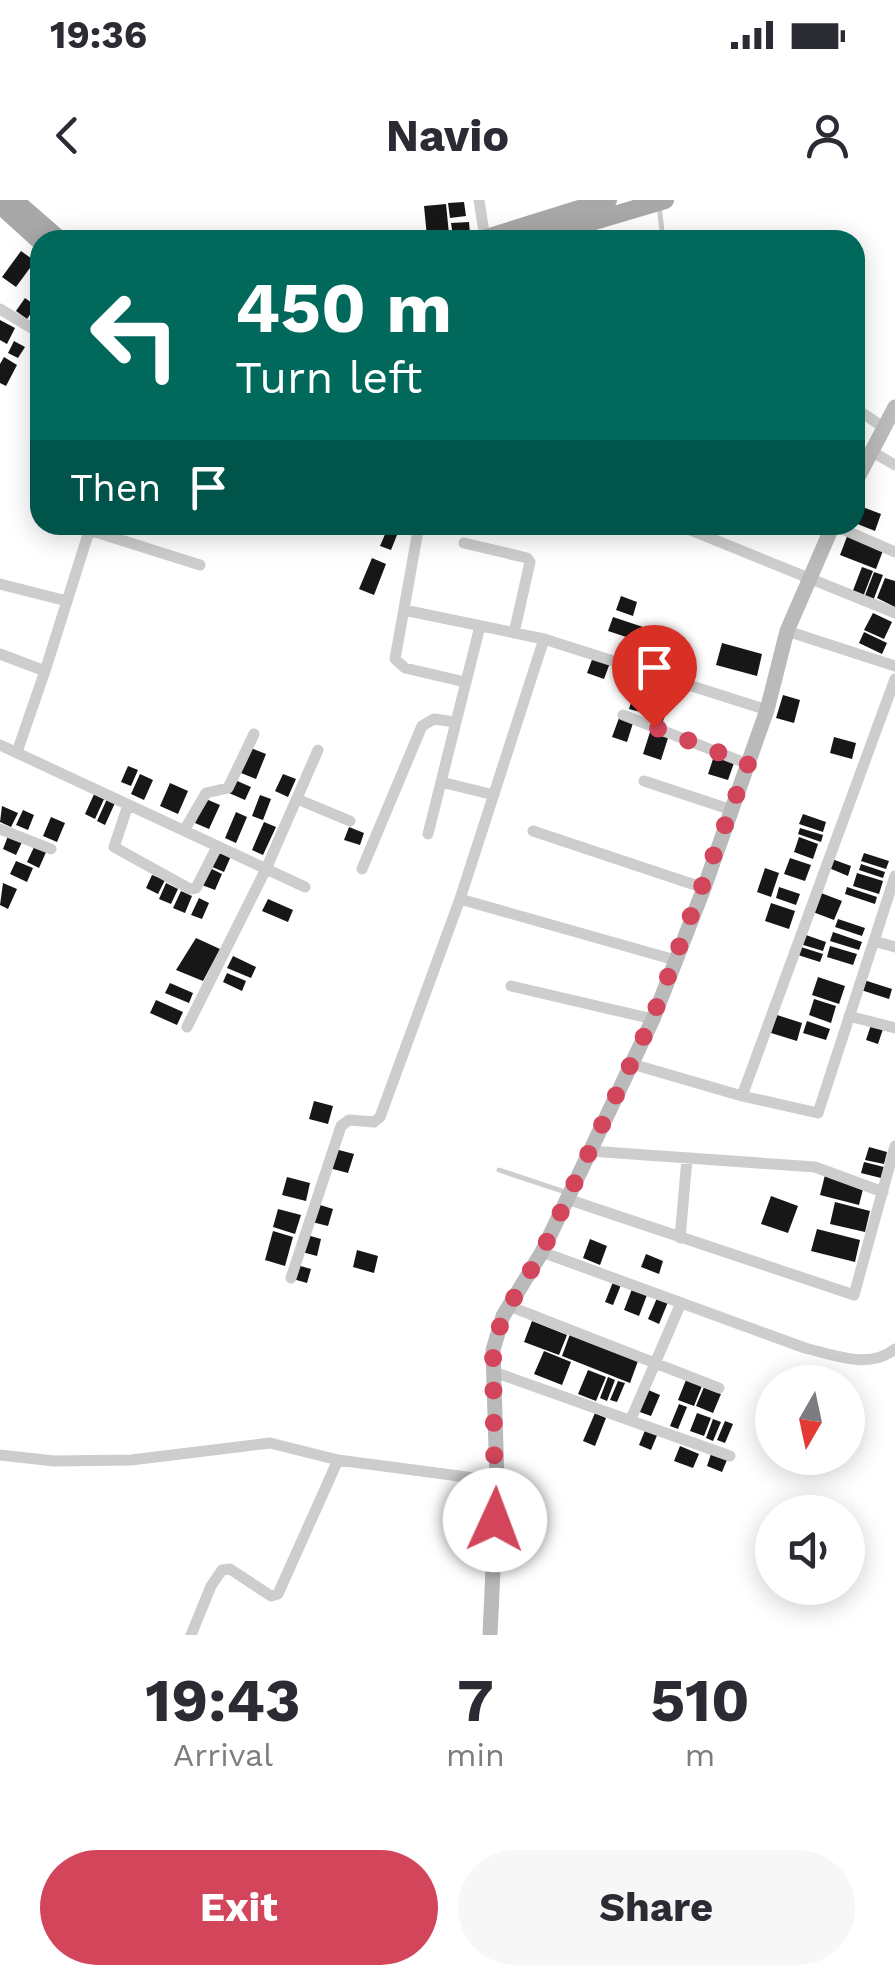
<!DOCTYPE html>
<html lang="en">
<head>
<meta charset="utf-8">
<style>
	body { margin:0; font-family:"Work Sans",sans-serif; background:#f7f7f7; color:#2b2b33; height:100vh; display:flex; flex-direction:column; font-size:38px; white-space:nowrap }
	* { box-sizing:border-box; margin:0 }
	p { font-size:32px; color:#7c7c81 }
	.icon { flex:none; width:55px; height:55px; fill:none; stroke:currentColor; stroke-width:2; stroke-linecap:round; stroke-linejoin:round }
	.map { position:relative; height:1435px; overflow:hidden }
	.panel { display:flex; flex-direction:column; background:#fff; flex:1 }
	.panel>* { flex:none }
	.banner { position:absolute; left:30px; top:30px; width:835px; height:305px; border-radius:30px; box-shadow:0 5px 25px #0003; background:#00695c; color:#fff; overflow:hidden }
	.needle { width:65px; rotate:189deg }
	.buttons { position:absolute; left:755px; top:1165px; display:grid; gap:20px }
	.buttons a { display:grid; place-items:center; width:110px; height:110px; border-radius:50%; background:#fff; box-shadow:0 5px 25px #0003; font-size:50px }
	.pin { position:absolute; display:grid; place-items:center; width:85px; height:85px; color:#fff; margin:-102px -42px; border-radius:50% 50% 50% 0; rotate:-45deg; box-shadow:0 0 10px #0007 }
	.pin .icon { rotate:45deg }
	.me { position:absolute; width:110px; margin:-55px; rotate:2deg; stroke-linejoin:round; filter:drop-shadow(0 0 8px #0008) }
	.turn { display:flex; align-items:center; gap:35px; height:210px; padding:0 40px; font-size:45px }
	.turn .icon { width:130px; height:130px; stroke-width:2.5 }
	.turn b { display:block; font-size:70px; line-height:85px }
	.then { display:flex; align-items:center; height:95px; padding:0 40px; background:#0003; gap:20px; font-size:38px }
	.eta { display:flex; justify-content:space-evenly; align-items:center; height:170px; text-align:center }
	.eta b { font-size:60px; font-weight:700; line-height:70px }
	.action { display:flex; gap:20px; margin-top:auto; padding:20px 40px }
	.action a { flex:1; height:115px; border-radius:60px; background:#d3455a; color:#fff; font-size:40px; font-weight:700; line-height:115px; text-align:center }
	.action a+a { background:#f7f7f7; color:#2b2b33 }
	.status { display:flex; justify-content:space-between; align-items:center; height:70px; padding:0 50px; background:#fff; direction:ltr }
	.status svg { height:28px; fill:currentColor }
	header { display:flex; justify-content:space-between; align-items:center; height:130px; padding:0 40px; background:#fff; font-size:45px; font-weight:700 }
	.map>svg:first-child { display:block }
	.building { fill:#171717 }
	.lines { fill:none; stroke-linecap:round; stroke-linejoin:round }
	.service { stroke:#cdcdcd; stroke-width:5 }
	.minor { stroke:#cdcdcd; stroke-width:11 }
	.secondary { stroke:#bababa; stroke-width:15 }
	.primary { stroke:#a8a8a8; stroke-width:18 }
	.route { stroke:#d3455a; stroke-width:18; stroke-dasharray:0 32.4 }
</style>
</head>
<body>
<div class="status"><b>19:36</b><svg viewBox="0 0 49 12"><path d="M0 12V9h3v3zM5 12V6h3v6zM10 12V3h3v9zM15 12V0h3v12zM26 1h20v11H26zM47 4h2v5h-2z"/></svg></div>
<header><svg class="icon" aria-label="back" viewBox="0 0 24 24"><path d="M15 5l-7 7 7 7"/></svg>Navio<svg class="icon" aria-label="person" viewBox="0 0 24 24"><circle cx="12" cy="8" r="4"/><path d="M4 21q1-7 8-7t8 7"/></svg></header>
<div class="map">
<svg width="895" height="1435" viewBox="0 0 895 1435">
	<rect width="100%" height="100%" fill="#fff"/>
	<!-- building -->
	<path class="building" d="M464 2 466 16 450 18 448 3Z
		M446 4 449 34 427 37 424 6Z
		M469 22 470 34 453 36 451 23Z
		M21 51 35 61 16 87 2 77Z
		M25 98 36 106 27 119 16 111Z
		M0 120 15 128 7 144 0 140Z
		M14 141 25 147 18 158 8 153Z
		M4 157 17 165 6 186 0 183V164Z
		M860 306 881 314 875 331 855 323Z
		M389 325H401L391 350 380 346Z
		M848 334 884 348 876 369 840 355Z
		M372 358 386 364 374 395 359 389Z
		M862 367 873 371 863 397 852 393Z
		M874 372 883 375 873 401 864 398Z
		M885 378 895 381V407L877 398Z
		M621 396 637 402 633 416 616 410Z
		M873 413 892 422 884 439 864 430Z
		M613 417 661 433 657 447 608 431Z
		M864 432 887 443 882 454 859 443Z
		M722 443 762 454 757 476 716 465Z
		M632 444 656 450 651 463 628 454Z
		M593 457 610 463 604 479 587 473Z
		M635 490 646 494 640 512 629 509Z
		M783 495 800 500 794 523 776 518Z
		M661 498 670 502 663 521 654 518Z
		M619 518 633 523 627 542 612 537Z
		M650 532 668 538 661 560 643 554Z
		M834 537 856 543 852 559 830 553Z
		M251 548 266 554 256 579 241 573Z
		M714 556 734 563 728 580 708 574Z
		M128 566 138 570 131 586 121 582Z
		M140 574 153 580 144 600 131 594Z
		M283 574 296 579 288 597 275 591Z
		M235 580 251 587 245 600 229 593Z
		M170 583 188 591 178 614 160 606Z
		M95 592 105 597 95 619 85 614Z
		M260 595 271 599 263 620 252 616Z
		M107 599 115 603 105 625 97 621Z
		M206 599 220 605 209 629 195 623Z
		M2 606 18 613 11 627 0 622Z
		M23 610 34 615 28 630 16 625Z
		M236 612 247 617 236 643 225 638Z
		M803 614 826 622 823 632 799 624Z
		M51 617 65 623 57 642 43 636Z
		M264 622 276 627 263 655 252 650Z
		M349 627 364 633 360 645 344 640Z
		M800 628 823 635 821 642 798 634Z
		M8 636 22 642 16 655 3 649Z
		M799 637 818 644 813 659 794 652Z
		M35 645 47 650 39 668 27 662Z
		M217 650 231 656 224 672 210 666Z
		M864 653 889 661 886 669 861 661Z
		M790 658 811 665 805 681 784 674Z
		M832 659 851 666 848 676 829 668Z
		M16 661 33 668 27 682 10 674Z
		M861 664 885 672 883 678 859 670Z
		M210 668 222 674 215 690 202 685Z
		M765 668 779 673 771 697 757 692Z
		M857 673 883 681 879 694 853 686Z
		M152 675 165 680 158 694 146 688Z
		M3 683 17 689 8 709 0 705Z
		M166 683 178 689 171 704 159 699Z
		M779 687 800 694 796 705 776 698Z
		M847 687 877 697 875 704 845 694Z
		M181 691 192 696 185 713 173 708Z
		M821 693 842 701 834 720 813 712Z
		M199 698 209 703 202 719 191 715Z
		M268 699 293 710 288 722 262 711Z
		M771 703 795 711 789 729 765 721Z
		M838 719 865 728 862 736 835 727Z
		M833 732 862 742 859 750 830 741Z
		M803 734 826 742 823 751 800 744Z
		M196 738 220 749 203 781 176 770Z
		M830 746 857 754 853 765 827 757Z
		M801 747 823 754 820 762 798 755Z
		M233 756 256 767 251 778 227 768Z
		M227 773 246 781 242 791 223 782Z
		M818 777 845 786 839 804 812 795Z
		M864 780 892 789 889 799 861 790Z
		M170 783 193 793 189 803 165 793Z
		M814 799 836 806 831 823 809 815Z
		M156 800 183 812 177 825 150 813Z
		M777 815 802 823 797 841 771 833Z
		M807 821 830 829 826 840 803 833Z
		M871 825 883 829 878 844 866 840Z
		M314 901 333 906 328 924 309 919Z
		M869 947 887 952 884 964 865 960Z
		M335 949 354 954 348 973 329 968Z
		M864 962 884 967 881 978 861 973Z
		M825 975 864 985 859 1005 820 995Z
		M287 977 310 983 306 1001 282 995Z
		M771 996 798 1006 788 1033 761 1024Z
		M835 1002 870 1011 865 1032 830 1024Z
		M317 1004 333 1009 328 1026 312 1022Z
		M278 1009 301 1015 295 1034 273 1027Z
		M817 1029 860 1040 855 1062 811 1051Z
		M273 1031 293 1037 285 1066 265 1060Z
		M307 1035 321 1039 317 1056 302 1052Z
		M590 1039 607 1046 600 1065 583 1058Z
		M357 1050 378 1056 374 1073 353 1067Z
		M646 1054 663 1061 659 1074 641 1067Z
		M297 1065 311 1069 307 1083 293 1079Z
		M613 1082 621 1085 613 1105 605 1102Z
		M632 1089 647 1095 639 1116 624 1110Z
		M657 1098 668 1102 659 1124 648 1119Z
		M532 1121 567 1135 559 1155 524 1142Z
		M570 1134 638 1161 630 1183 562 1156Z
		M544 1151 571 1162 562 1185 534 1174Z
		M588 1170 606 1177 596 1201 578 1194Z
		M608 1177 615 1180 607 1201 600 1198Z
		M686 1180 702 1186 694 1206 678 1200Z
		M618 1181 625 1183 617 1202 610 1200Z
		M704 1187 721 1194 713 1213 696 1206Z
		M646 1189 660 1195 651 1216 637 1211Z
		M679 1204 687 1207 678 1229 670 1226Z
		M595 1213 606 1218 595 1246 583 1241Z
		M697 1213 711 1218 704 1236 690 1231Z
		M713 1219 721 1222 713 1241 706 1238Z
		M725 1221 733 1224 725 1243 717 1240Z
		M646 1228 658 1233 651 1250 639 1245Z
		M680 1246 699 1254 693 1268 674 1261Z
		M711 1254 727 1260 722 1272 707 1266Z"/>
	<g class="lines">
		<!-- service -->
		<path class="service" d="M659 5 663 40
			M499 970 568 993"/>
		<!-- minor -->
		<path class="minor" d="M479 0 485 39
			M0 109 40 133
			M855 208 883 227
			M40 213 37 222 40 231
			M871 251 895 265
			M419 325 395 459 405 468 465 482
			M678 325 895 413
			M833 325 895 352
			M89 330 200 365
			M464 343 527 358 530 362 514 433
			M0 384 67 401
			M404 410 544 439
			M787 431 895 466
			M0 454 45 471 91 325
			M623 515 748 564
			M0 545 305 687
			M17 552 45 471
			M644 581 732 610
			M441 582 494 595
			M297 599 350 621
			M128 605 114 647 190 689 196 688 217 647
			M0 629 51 649
			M185 629 206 593 228 588 254 534
			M533 631 704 688
			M428 634 480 426
			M362 669 422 526 434 519 455 522
			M874 741 895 747
			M675 760 460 699 544 439 767 510
			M511 786 653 819
			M849 816 895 828
			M187 827 266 669 318 550
			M632 864 742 896 895 479
			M742 896 818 913 895 676
			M590 951 815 967 883 992
			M567 999 854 1095 895 946
			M680 1038 687 959
			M542 1052 805 1148C835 1155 869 1170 895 1149
			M291 1078 341 926 349 920 374 922 380 917 460 699
			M509 1106 719 1188
			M494 1172 730 1256
			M631 1219 681 1103
			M0 1255 54 1261 131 1260 270 1243 338 1260 497 1281
			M191 1435 211 1386 222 1370 230 1369 271 1396 278 1394 338 1260"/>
		<!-- secondary -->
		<path class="secondary" d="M855 283 895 207
			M490 1435 497 1281 493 1150 503 1116 542 1052 653 819 704 688 767 510 787 431 833 325"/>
		<!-- primary -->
		<path class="primary" d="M14 0 60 40
			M0 5 40 41
			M480 40 608 0
			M530 40 665 0"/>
	</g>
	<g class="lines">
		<!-- route -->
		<path class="route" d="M495 1320 493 1150 503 1116 542 1052 652 819 748 564 654 527"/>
	</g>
</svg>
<div class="buttons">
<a><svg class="needle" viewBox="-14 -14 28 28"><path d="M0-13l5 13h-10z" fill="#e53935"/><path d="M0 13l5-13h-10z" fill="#7c7c81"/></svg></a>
<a><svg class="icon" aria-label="sound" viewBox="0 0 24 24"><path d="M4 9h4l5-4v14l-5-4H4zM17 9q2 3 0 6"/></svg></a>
</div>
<div class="pin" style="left:654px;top:527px;background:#d93025"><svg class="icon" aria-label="arrive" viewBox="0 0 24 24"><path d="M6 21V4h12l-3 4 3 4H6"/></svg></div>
<svg class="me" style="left:495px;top:1320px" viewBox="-20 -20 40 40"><circle r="19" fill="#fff"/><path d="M0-13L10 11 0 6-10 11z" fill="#d3455a"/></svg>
<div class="banner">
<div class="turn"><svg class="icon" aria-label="left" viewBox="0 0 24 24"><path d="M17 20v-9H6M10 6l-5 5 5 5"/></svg><div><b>450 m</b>Turn left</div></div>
<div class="then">Then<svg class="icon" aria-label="arrive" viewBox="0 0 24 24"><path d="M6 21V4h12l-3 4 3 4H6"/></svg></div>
</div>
</div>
<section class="panel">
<div class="eta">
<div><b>19:43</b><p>Arrival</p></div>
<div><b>7</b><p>min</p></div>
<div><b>510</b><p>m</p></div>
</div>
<div class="action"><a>Exit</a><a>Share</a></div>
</section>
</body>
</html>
